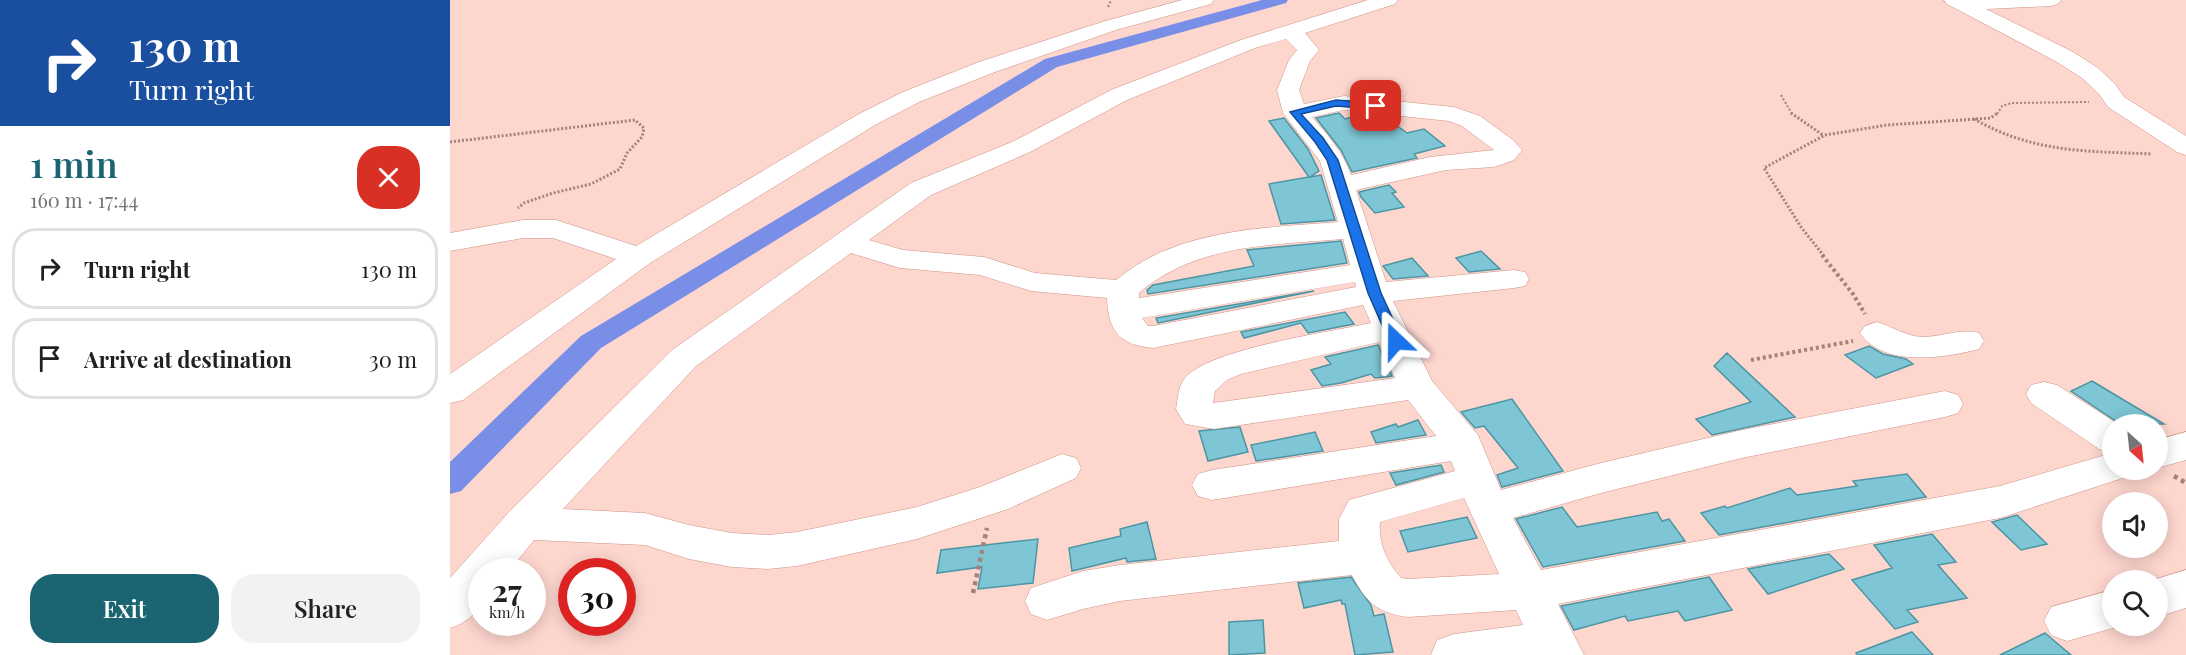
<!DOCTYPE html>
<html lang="en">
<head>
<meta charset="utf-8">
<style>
	body { margin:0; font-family:"Playfair Display",serif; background:#f2f2f2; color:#202124; height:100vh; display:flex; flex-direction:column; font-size:22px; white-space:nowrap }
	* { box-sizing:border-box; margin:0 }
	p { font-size:20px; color:#757577 }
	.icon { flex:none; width:33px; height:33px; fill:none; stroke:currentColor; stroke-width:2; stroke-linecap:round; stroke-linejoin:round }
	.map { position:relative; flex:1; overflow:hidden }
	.drawer { display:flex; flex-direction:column; background:#fff; width:450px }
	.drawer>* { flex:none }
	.banner { background:#1a4fa0; color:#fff; overflow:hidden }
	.needle { width:39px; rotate:153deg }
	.controls { position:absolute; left:1652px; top:414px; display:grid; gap:12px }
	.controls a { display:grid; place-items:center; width:66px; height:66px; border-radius:50%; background:#fff; box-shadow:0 3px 15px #0003; font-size:30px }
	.speed { position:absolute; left:18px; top:558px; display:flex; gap:12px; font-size:30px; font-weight:700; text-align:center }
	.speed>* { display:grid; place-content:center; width:78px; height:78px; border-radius:50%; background:#fff; box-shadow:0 3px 15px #0003; line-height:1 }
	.speed small { font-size:15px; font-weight:400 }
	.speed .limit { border:9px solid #d22; background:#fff; color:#111 }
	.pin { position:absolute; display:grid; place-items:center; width:51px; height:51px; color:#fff; margin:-26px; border-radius:12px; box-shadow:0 3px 9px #0006 }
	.me { position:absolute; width:66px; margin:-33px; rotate:337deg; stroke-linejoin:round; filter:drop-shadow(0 0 4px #0008) }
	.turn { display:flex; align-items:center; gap:21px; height:126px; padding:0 30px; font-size:27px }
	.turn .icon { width:78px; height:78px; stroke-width:2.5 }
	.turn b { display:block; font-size:42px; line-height:51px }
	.round { display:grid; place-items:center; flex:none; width:63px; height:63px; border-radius:24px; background:#f2f2f2 }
	.summary { display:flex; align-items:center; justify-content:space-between; height:102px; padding:0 30px }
	h1 { font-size:36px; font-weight:600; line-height:45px; color:#1b6471 }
	.primary-button { display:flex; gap:12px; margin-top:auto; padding:12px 30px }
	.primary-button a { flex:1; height:69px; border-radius:24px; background:#1b6471; color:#fff; font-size:24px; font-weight:600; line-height:69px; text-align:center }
	.primary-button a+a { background:#f2f2f2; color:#202124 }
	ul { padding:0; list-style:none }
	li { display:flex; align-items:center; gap:18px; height:81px; margin:0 12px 9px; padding:0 18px; border:3px solid #e0e0e0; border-radius:24px }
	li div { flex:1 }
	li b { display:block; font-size:22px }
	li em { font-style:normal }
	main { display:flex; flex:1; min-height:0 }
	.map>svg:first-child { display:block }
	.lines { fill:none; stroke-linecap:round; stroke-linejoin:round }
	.canal { fill:#788ee7; fill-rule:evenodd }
	.building { fill:#7ec6d5; stroke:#4c95a3; stroke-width:1.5 }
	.minor-casing { stroke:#ce9286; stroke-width:1 }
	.path-far3 { stroke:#a2827c; stroke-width:2; stroke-dasharray:2 2; stroke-linecap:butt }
	.path-far2 { stroke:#a2827c; stroke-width:3; stroke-dasharray:2 2; stroke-linecap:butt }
	.path-far1 { stroke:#a2827c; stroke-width:4; stroke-dasharray:3 3; stroke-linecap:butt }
	.path { stroke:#a2827c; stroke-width:4.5; stroke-dasharray:4 4; stroke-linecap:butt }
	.minor { fill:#fff; fill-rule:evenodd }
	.route { fill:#1a73e8; stroke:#114b97; stroke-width:1.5 }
</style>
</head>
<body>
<main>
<section class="drawer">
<div class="banner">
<div class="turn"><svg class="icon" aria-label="right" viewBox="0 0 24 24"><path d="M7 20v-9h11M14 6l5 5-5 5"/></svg><div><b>130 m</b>Turn right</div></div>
</div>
<div class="summary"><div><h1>1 min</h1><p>160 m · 17:44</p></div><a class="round" style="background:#d93025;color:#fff"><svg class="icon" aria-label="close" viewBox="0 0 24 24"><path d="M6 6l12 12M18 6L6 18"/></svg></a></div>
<ul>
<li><svg class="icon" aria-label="right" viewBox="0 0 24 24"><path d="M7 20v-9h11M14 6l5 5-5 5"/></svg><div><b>Turn right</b></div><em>130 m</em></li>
<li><svg class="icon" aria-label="arrive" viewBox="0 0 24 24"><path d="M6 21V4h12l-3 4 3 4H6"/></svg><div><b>Arrive at destination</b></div><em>30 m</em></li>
</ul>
<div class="primary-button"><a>Exit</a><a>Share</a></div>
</section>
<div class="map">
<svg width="1736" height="655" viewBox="0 0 1736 655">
	<rect width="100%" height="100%" fill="#fdd6ce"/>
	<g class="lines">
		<!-- canal -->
		<path class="canal" d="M812 0H838L836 3 607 67 151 348 11 491 0 494V462L131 336 595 59Z"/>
	</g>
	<!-- building -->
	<path class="building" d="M889 113 895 119 914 114 935 117 957 133 974 129 995 146 964 154 967 158 902 172 891 150 866 118Z
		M834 118 858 149 869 171 860 177 871 175 885 220 831 224 819 184 859 177 819 121Z
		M939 185 946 192 942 193 954 207 925 213 911 197 909 192Z
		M891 241 897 263 698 294 697 290 703 285 804 266 797 250Z
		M1031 251 1050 269 1019 272 1006 258Z
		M962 258 978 276 943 279 933 266Z
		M864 291 708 323 706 318Z
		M895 312 904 324 858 333 851 323 794 338 791 332Z
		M928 345 942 376 925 378 921 374 891 383 872 386 861 370 881 364 875 357Z
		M1419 346 1433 354 1456 359 1463 364 1426 378 1395 355Z
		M1277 353 1345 417 1262 435 1246 419 1301 402 1264 366Z
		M1642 381 1682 405 1714 424H1670L1621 391Z
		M1062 399 1113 471 1052 487 1047 475 1068 468 1034 426 1025 428 1011 412Z
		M968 420 976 435 926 443 921 432 946 424 948 427Z
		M790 427 798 452 758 461 749 431Z
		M865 432 873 451 806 461 801 445Z
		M991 465 994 472 946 485 940 473Z
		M1457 474 1476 497 1269 535 1251 513 1275 506 1277 508 1340 488 1347 495 1407 486 1403 481Z
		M1112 507 1127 527 1207 512 1212 521 1219 519 1235 541 1093 567 1066 519Z
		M1567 515 1597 544 1571 550 1542 522Z
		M1017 517 1027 538 958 552 950 531Z
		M697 522 706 559 677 562 676 558 622 571 619 548 671 536 670 529Z
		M1482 534 1506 562 1488 565 1517 598 1457 610 1468 622 1445 629 1402 580 1442 568 1424 545Z
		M588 539 583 583 528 589 532 567 487 573 491 550Z
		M1379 554 1394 569 1318 594 1298 569Z
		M901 577 921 605 924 616 934 614 943 652 905 655 895 604H892L891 600 854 608 848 583Z
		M1259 577 1282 610 1235 621 1228 611 1178 621 1175 616 1124 630 1111 606Z
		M813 620 815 653 779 655V622Z
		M1462 632 1483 655H1407L1406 653Z
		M1595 633 1621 655H1550Z"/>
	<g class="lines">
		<defs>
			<path id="minor" d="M732 0H764L761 4 666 30 545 72 469 102 425 125 200 263 13 400 0 403V374L166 259 103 238H73L0 251V233L73 220H106L186 246 407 115 453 92 529 62 652 22Z
				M918 0H948L945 4 855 33 869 50 860 61 849 90 854 104 894 96 1004 107 1030 116 1063 140 1072 150 1064 160 1044 167 996 170 906 190 936 282 1064 270 1075 272 1079 279 1075 286 1064 288 943 301 982 381 1028 435 1051 490 1151 463 1292 430 1495 391 1508 395 1513 404 1508 413 1495 417 1292 458 1151 493 1063 518 1091 570 1550 486 1662 453 1649 449 1581 403 1576 394 1581 385 1594 382 1607 385 1668 424H1662V470H1680L1676 477 1550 518 1108 604 1134 655H981L987 640 1004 634 1073 625 1066 610 958 617C927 613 916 602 902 575L670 601 633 609 597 620 581 614 575 601 581 588 633 571 670 565 889 541V519L899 500 1005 471 1001 461 762 500 748 496 742 485 748 474 762 470 986 436 958 400 764 429 735 424 726 409C728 399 728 386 735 378 759 349 880 332 921 323L913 305 703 348C669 345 658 330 657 298L581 291 530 275 450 268 401 253 246 366 113 509 195 513 239 525 282 533 318 535 347 532 467 507 530 487 612 454 626 458 631 468 626 478 558 509 467 539 347 566 318 569 282 567 239 559 195 545 84 540 58 572H32C32 602 32 617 0 628V578L59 512 222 350 461 183 562 142 661 90 791 40ZM836 39 847 50 839 60 827 90 833 113 870 161 888 222C812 228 727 229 666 280L585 273 534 257 453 250 419 240 481 195 580 152 677 100 805 48ZM894 110 999 121 1012 126 1044 150 980 157 901 175C893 152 878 135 862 117ZM893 239 900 265 689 298V293C745 244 822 245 893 239ZM905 282 906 287 703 326H698L692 318ZM929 342 945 378 763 403 765 391 777 380 791 374ZM1014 498 1049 574 958 579 951 578C937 563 928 543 930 522Z
				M1494 0H1611L1608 4 1601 6 1536 9 1623 52 1648 68 1665 84 1674 97 1736 136V155L1727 152 1658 107 1649 94 1632 78 1607 62 1497 4Z
				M1427 322C1443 327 1456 336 1472 337 1492 337 1510 328 1529 333L1534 341 1529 349C1495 358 1434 368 1410 333L1415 326Z
				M1736 432V460L1707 468V440Z
				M1736 570V608L1707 617V580H1703Z
				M1662 590V626H1670L1617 641 1601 635 1594 621 1601 607Z"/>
		</defs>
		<!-- minor casing -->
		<use href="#minor" class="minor-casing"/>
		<!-- path-far3 -->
		<path class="path-far3" d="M658 7 661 0
			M1331 95 1342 114
			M1547 114 1552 106 1562 103 1639 102"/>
		<!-- path-far2 -->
		<path class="path-far2" d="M1341 113 1373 135
			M1524 119C1584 153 1635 151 1702 154
			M0 142 185 120 194 128 192 137 177 153 170 169 141 184 103 193 74 203 68 208
			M1374 256 1351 227 1314 168 1375 135 1437 125 1540 118 1548 113"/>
		<!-- path-far1 -->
		<path class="path-far1" d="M1372 255 1403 294 1415 314
			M1301 360 1403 341"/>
		<!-- path -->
		<path class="path" d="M1724 476 1736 483
			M523 593 537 528"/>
		<!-- minor -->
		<use href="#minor" class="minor"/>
	</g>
	<!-- route -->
	<path class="route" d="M886 100 926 103 930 106 926 109 886 106 851 114 873 138 888 160 931 293 953 341 946 346 939 341 918 293 877 160 865 142 840 112Z"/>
</svg>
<div class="controls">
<a><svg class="needle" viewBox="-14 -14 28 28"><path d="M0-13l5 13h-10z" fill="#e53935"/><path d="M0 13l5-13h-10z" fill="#757577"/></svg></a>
<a><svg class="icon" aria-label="sound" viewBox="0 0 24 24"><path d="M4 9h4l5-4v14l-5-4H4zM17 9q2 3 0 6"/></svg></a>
<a><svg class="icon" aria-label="search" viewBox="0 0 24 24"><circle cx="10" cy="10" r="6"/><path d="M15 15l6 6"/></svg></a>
</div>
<div class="speed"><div>27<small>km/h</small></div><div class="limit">30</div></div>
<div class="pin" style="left:926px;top:106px;background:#d93025"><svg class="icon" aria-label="arrive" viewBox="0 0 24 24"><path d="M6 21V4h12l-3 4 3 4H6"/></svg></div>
<svg class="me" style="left:946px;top:341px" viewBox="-20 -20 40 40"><path d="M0-17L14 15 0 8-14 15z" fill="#1a73e8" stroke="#fff" stroke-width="4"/></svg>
</div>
</main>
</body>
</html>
